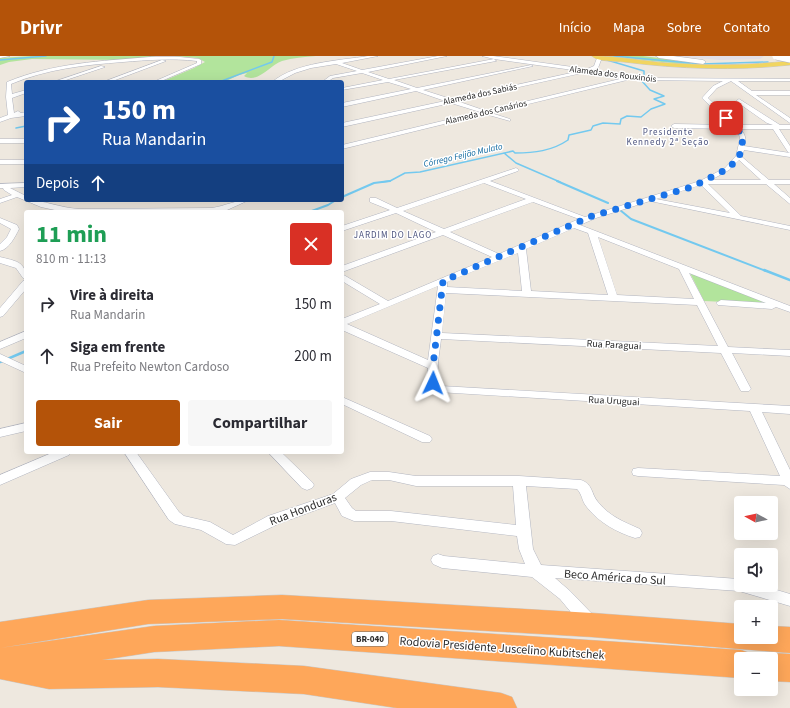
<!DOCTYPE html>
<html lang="pt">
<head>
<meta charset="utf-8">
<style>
	body { margin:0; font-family:"Source Sans 3",sans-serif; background:#f7f7f7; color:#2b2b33; height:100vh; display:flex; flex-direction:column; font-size:15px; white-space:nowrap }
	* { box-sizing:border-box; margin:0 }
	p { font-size:13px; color:#7c7c81 }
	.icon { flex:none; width:22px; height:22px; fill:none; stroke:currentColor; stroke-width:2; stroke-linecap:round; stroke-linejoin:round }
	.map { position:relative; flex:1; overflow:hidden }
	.panel { position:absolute; left:24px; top:154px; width:320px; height:244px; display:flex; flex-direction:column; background:#fff; border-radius:4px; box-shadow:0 4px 16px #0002 }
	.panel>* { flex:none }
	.banner { position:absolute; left:24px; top:24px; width:320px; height:122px; border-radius:4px; box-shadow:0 4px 16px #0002; background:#1a4fa0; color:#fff; overflow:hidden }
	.needle { width:26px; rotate:278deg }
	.buttons { position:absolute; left:734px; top:440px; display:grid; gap:8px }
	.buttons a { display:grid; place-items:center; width:44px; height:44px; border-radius:4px; background:#fff; box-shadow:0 4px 16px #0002; font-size:20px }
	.pin { position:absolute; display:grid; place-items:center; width:34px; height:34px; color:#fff; margin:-17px; border-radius:8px; box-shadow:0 2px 6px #0006 }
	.me { position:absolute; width:44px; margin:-22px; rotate:2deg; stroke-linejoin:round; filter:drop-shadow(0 0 3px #0008) }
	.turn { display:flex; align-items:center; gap:14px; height:84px; padding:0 12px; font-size:18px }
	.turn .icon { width:52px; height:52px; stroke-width:2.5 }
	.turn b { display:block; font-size:28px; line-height:34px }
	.then { display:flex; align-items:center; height:38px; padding:0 12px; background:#0003; gap:8px; font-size:15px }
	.round { display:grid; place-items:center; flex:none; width:42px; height:42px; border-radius:4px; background:#f7f7f7 }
	.head { display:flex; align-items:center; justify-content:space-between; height:68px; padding:0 12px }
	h1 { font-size:24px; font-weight:700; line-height:30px; color:#1e9e55 }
	.primary-button { display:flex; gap:8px; margin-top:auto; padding:8px 12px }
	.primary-button a { flex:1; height:46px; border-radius:4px; background:#b45309; color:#fff; font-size:16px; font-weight:700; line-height:46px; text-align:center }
	.primary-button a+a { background:#f7f7f7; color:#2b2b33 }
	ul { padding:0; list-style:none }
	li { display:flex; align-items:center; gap:12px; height:52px; padding:0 12px }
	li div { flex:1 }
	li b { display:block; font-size:15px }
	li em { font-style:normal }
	header { display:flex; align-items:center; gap:24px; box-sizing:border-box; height:56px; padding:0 20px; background:#b45309; color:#fff }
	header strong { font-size:19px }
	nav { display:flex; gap:22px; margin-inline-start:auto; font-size:14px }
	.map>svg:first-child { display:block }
	.industrial { fill:#e2dfe7 }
	.green { fill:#b2e49c }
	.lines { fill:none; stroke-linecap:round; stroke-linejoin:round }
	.stream-far2 { stroke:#73c9ef; stroke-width:1.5 }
	.stream-far1 { stroke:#73c9ef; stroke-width:2 }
	.stream { stroke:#73c9ef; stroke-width:2.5 }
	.street-casing { stroke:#b2b5c0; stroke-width:1 }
	.secondary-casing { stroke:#b2b5c0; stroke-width:1 }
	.primary-casing { stroke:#c8c8c8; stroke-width:1 }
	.highway-casing { stroke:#c8c8c8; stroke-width:1 }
	.street { fill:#fff; fill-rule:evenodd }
	.secondary { fill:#fff; fill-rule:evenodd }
	.primary { fill:#f1d561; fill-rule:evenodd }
	.highway { fill:#fea75a; fill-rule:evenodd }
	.secondary-bridge-casing { stroke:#b2b5c0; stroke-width:8; stroke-linecap:butt }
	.secondary-bridge { stroke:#fff; stroke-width:7 }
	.route { stroke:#1a73e8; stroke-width:7; stroke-dasharray:0 12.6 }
	.labels { text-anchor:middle; stroke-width:3; stroke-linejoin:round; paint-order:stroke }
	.far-street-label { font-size:9px; fill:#2c2c2c; stroke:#fff }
	.far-neighbourhood-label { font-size:9px; letter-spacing:1px; fill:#4c537e; stroke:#fff }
	.far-water-label { font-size:9px; font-style:italic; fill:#0d679f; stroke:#fff }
	.shield { fill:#fff; stroke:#6b6b6b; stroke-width:1 }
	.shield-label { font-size:9px; font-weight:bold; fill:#2c2c2c }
	.street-label { font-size:10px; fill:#2c2c2c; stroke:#fff }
	.near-street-label { font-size:12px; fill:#2c2c2c; stroke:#fff }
</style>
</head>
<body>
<header>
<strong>Drivr</strong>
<nav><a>Início</a><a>Mapa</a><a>Sobre</a><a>Contato</a></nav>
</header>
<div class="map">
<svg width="790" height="652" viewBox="0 0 790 652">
	<rect width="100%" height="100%" fill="#eee8df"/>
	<!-- industrial -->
	<path class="industrial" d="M672 0H764L760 3 720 4Z"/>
	<!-- green -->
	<path class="green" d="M31 0H156L128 4 32 3 9 6 0 9V2Z
		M174 0H316C304 1 293 2 282 5 270 9 258 28 244 20L247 17 239 19 224 26H161L194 12 205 6 198 2Z
		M602 0H643L690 6 691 9Z
		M689 215 770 248 704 245Z"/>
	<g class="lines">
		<!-- stream-far2 -->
		<path class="stream-far2" d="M614 0 701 8 768 6
			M0 4 46 0
			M607 4 644 15V20
			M219 26 272 6 274 0
			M16 72 26 70
			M504 97 516 107 560 126
			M382 126 390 125 405 117 420 116 513 95 515 97C534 97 552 95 568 84L569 79 591 74 593 70 603 67 620 68 621 63 627 60 641 61 651 53 665 48 654 43 664 40 650 34 641 24"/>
		<!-- stream-far1 -->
		<path class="stream-far1" d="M557 125 608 147
			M342 141 374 127 390 125
			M620 154 631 163 766 215
			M309 156 328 149 336 144"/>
		<!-- stream -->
		<path class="stream" d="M764 214 790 224
			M0 306 26 295"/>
		<defs>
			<path id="street" d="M0 0H10L0 2Z
				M368 0H378L342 7 362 14 438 0H447L368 16 389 23 494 3 482 0H493L587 13 594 10 597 2 612 1 614 3 601 4 598 12 592 14 643 22 790 23V25H738L752 35H790V39H756L790 62V67L731 25 717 32 708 42 736 69H773L767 67 737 46 736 45 739 43 780 69H790V73H779L790 90V97L788 96 773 73H740C746 79 746 82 744 90L790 97V101L744 94 742 101 769 124H790V128H774L790 142V148L766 128H708L741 160 790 170V174L650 145 596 162 580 169 790 250V256L776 251 772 253 718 249 716 247 721 244 766 247 689 217 728 291 790 294V300L732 297 751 333 749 335H741L721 297 441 283C440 294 434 322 441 330L790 350V358L762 356 790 414V433L784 429 638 420 633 419 632 416 633 413 638 412 780 420 750 355 438 336C426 333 428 321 428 312L342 274V263L380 248 342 225V218L388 245 492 201 443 179 342 216V210L436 176 396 157 342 175V170L390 154 370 146V142H376L397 152 516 112 519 114 518 115 490 125 585 161 700 125 725 112 736 100 740 83 739 78 733 73 674 72 671 70 674 68 730 69 702 42 713 30 723 25 643 24 627 22V24L491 57 510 63V65L485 58 342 93V89L480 56 451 47 342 71V67L445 45 416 35 342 51V47L411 33 388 26 342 34V32L383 24 362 17 333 22 327 26H322L330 20 357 15 336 8 311 12 295 17 278 26H272C297 6 337 5 368 0ZM494 3 580 15 451 43 423 34 533 10 531 9 417 32 394 24 496 5ZM587 16 624 22 486 55 457 45ZM739 104 761 124H711L729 114ZM484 127 526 143 444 173 403 155ZM701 129 730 157 656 143ZM533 146 579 163 499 198 450 176ZM574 172 588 177 608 239 531 235 526 193ZM598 181 679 213 694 243 617 239ZM518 197 522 235 447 231V226ZM438 230 428 304 347 268ZM446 237 697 249 718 290 442 277Z
				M150 1H180L199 3 201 4V8L159 26H153L197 7V5C172 2 148 4 123 6 84 9 47 13 11 28L12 38 26 34V37L12 42 14 57 18 55 21 57 26 56V60L11 62 0 66V62L8 59 6 41 7 26C53 7 101 5 150 1Z
				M162 4 166 5 110 26H103Z
				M101 10 105 11 60 26H53Z
				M0 83H26V87H0Z
				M0 104H26V108H0Z
				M26 127V131L10 132 26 140V144C43 144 61 152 79 153L212 152C225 150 236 144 249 144L227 154 213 156H64L41 151 17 141 0 147V143L12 139 4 134 3 132H0V128Z
				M0 162 17 169 19 173C15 181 9 193 0 195V188L7 181 11 173 0 167Z
				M0 201C15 205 26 205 26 223L23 222 16 212 0 207Z
				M26 224V233L3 260 0 261V252L23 225Z
				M26 275V282L0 293V286Z
				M0 298 26 310V317L0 305Z
				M342 341 430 380 432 383 430 386H422L342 348Z
				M26 367V375L0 381V373Z
				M54 396H71L69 399 0 429V419Z
				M124 396H136L179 456 184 460 210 466 233 479 268 460 333 438 351 423 370 416H389L416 420H519L581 424C593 428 591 438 598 446 609 460 624 466 640 473L642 477 640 481 635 482C616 476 598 466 586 450 582 445 582 438 577 433L526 430 533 493 541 509 739 523H741V529H760L790 538V550L739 535 555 522 570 535 596 562 598 567 596 572 590 574 584 572 560 543 532 521 442 512 433 508 431 504 433 500 438 498 444 500 525 508 519 493 517 480 391 465H354L342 460 335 447 278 468 235 489 226 488 201 474 175 468 169 464ZM372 424H389L416 430H513L516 469 391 455H356L352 452 345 442 361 429Z
				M268 396H281L312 426 314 429 312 432 307 434 302 432Z"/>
			<path id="secondary" d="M656 0H673L703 4 706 6 703 8 659 2Z"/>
			<path id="primary" d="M592 0C617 0 642 5 668 7 709 10 749 9 790 5V9C734 15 680 13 624 6 615 5 598 6 592 0Z"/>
			<path id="highway" d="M282 539 592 557 741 568V581H771V570L790 571V597L592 581 282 563 148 568 0 592V566L148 544Z
				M279 564 741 594 752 598 754 603H741V622L279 590 154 596 102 604 158 603 304 610 501 637 512 641 517 652H397L304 638 158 631 49 633 0 623V592L154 570Z
				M771 597 790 598V626L771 625V603H759L760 601Z"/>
		</defs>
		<!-- street casing -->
		<use href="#street" class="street-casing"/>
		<!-- secondary casing -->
		<use href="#secondary" class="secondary-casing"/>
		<!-- primary casing -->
		<use href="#primary" class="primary-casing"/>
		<!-- highway casing -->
		<use href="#highway" class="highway-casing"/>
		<!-- street -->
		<use href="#street" class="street"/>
		<!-- secondary -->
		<use href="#secondary" class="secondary"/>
		<!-- primary -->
		<use href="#primary" class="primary"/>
		<!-- highway -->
		<use href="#highway" class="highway"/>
		<defs>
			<path id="secondary-bridge" d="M776 0 790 3"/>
		</defs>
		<!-- secondary-bridge casing -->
		<use href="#secondary-bridge" class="secondary-bridge-casing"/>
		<!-- secondary-bridge -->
		<use href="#secondary-bridge" class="secondary-bridge"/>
	</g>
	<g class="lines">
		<!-- route -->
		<path class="route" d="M433 327V310L443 225 592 160 692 131 727 113 739 102 743 83 742 78 726 62"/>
	</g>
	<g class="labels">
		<!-- far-street labels -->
		<g class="far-street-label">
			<text transform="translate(613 18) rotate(7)" y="3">Alameda dos Rouxinóis</text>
			<text transform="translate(480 38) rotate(-12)" y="3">Alameda dos Sabiás</text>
			<text transform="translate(486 56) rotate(-13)" y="3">Alameda dos Canários</text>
		</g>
		<!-- far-neighbourhood labels -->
		<g class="far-neighbourhood-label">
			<text x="668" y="79">Presidente<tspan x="668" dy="10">Kennedy 2ª Seção</tspan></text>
			<text x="393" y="182">JARDIM DO LAGO</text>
		</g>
		<!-- far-water labels -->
		<g class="far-water-label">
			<text transform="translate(463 99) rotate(-13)" y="3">Córrego Feijão Mulato</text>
		</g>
		<!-- shield labels -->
		<rect class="shield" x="352" y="576" width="36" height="14" rx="3"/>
		<g class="shield-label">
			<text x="370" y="586">BR-040</text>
		</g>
		<!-- street labels -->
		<g class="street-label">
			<text transform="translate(614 288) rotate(3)" y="4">Rua Paraguai</text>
			<text transform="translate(614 344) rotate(3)" y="4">Rua Uruguai</text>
		</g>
		<!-- near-street labels -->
		<g class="near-street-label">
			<text transform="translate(303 453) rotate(-21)" y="4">Rua Honduras</text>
			<text transform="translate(615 521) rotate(4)" y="4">Beco América do Sul</text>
			<text transform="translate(502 592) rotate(4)" y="4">Rodovia Presidente Juscelino Kubitschek</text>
		</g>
	</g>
</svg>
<div class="buttons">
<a><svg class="needle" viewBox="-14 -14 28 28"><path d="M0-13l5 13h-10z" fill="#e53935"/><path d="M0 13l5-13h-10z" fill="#7c7c81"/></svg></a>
<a><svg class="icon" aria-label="sound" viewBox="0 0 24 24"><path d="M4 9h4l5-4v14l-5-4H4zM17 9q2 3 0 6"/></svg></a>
<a>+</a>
<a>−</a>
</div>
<div class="pin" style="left:726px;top:62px;background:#d93025"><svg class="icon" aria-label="arrive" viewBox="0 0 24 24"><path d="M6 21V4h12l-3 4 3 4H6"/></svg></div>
<svg class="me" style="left:433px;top:327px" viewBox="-20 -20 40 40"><path d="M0-17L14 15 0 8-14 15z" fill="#1a73e8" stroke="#fff" stroke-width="4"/></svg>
<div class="banner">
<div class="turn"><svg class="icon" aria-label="right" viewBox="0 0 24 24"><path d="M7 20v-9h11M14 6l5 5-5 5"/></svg><div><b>150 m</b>Rua Mandarin</div></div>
<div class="then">Depois<svg class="icon" aria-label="ahead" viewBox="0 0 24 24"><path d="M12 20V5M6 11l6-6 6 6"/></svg></div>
</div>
<section class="panel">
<div class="head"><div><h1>11 min</h1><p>810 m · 11:13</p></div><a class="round" style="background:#d93025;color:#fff"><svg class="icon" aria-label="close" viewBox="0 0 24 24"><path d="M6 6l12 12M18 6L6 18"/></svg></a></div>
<ul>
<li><svg class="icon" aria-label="right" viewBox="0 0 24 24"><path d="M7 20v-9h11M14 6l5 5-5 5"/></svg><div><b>Vire à direita</b><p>Rua Mandarin</p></div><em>150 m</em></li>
<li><svg class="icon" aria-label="ahead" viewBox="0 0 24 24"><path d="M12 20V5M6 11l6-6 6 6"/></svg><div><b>Siga em frente</b><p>Rua Prefeito Newton Cardoso</p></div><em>200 m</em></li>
</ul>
<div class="primary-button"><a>Sair</a><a>Compartilhar</a></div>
</section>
</div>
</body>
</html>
